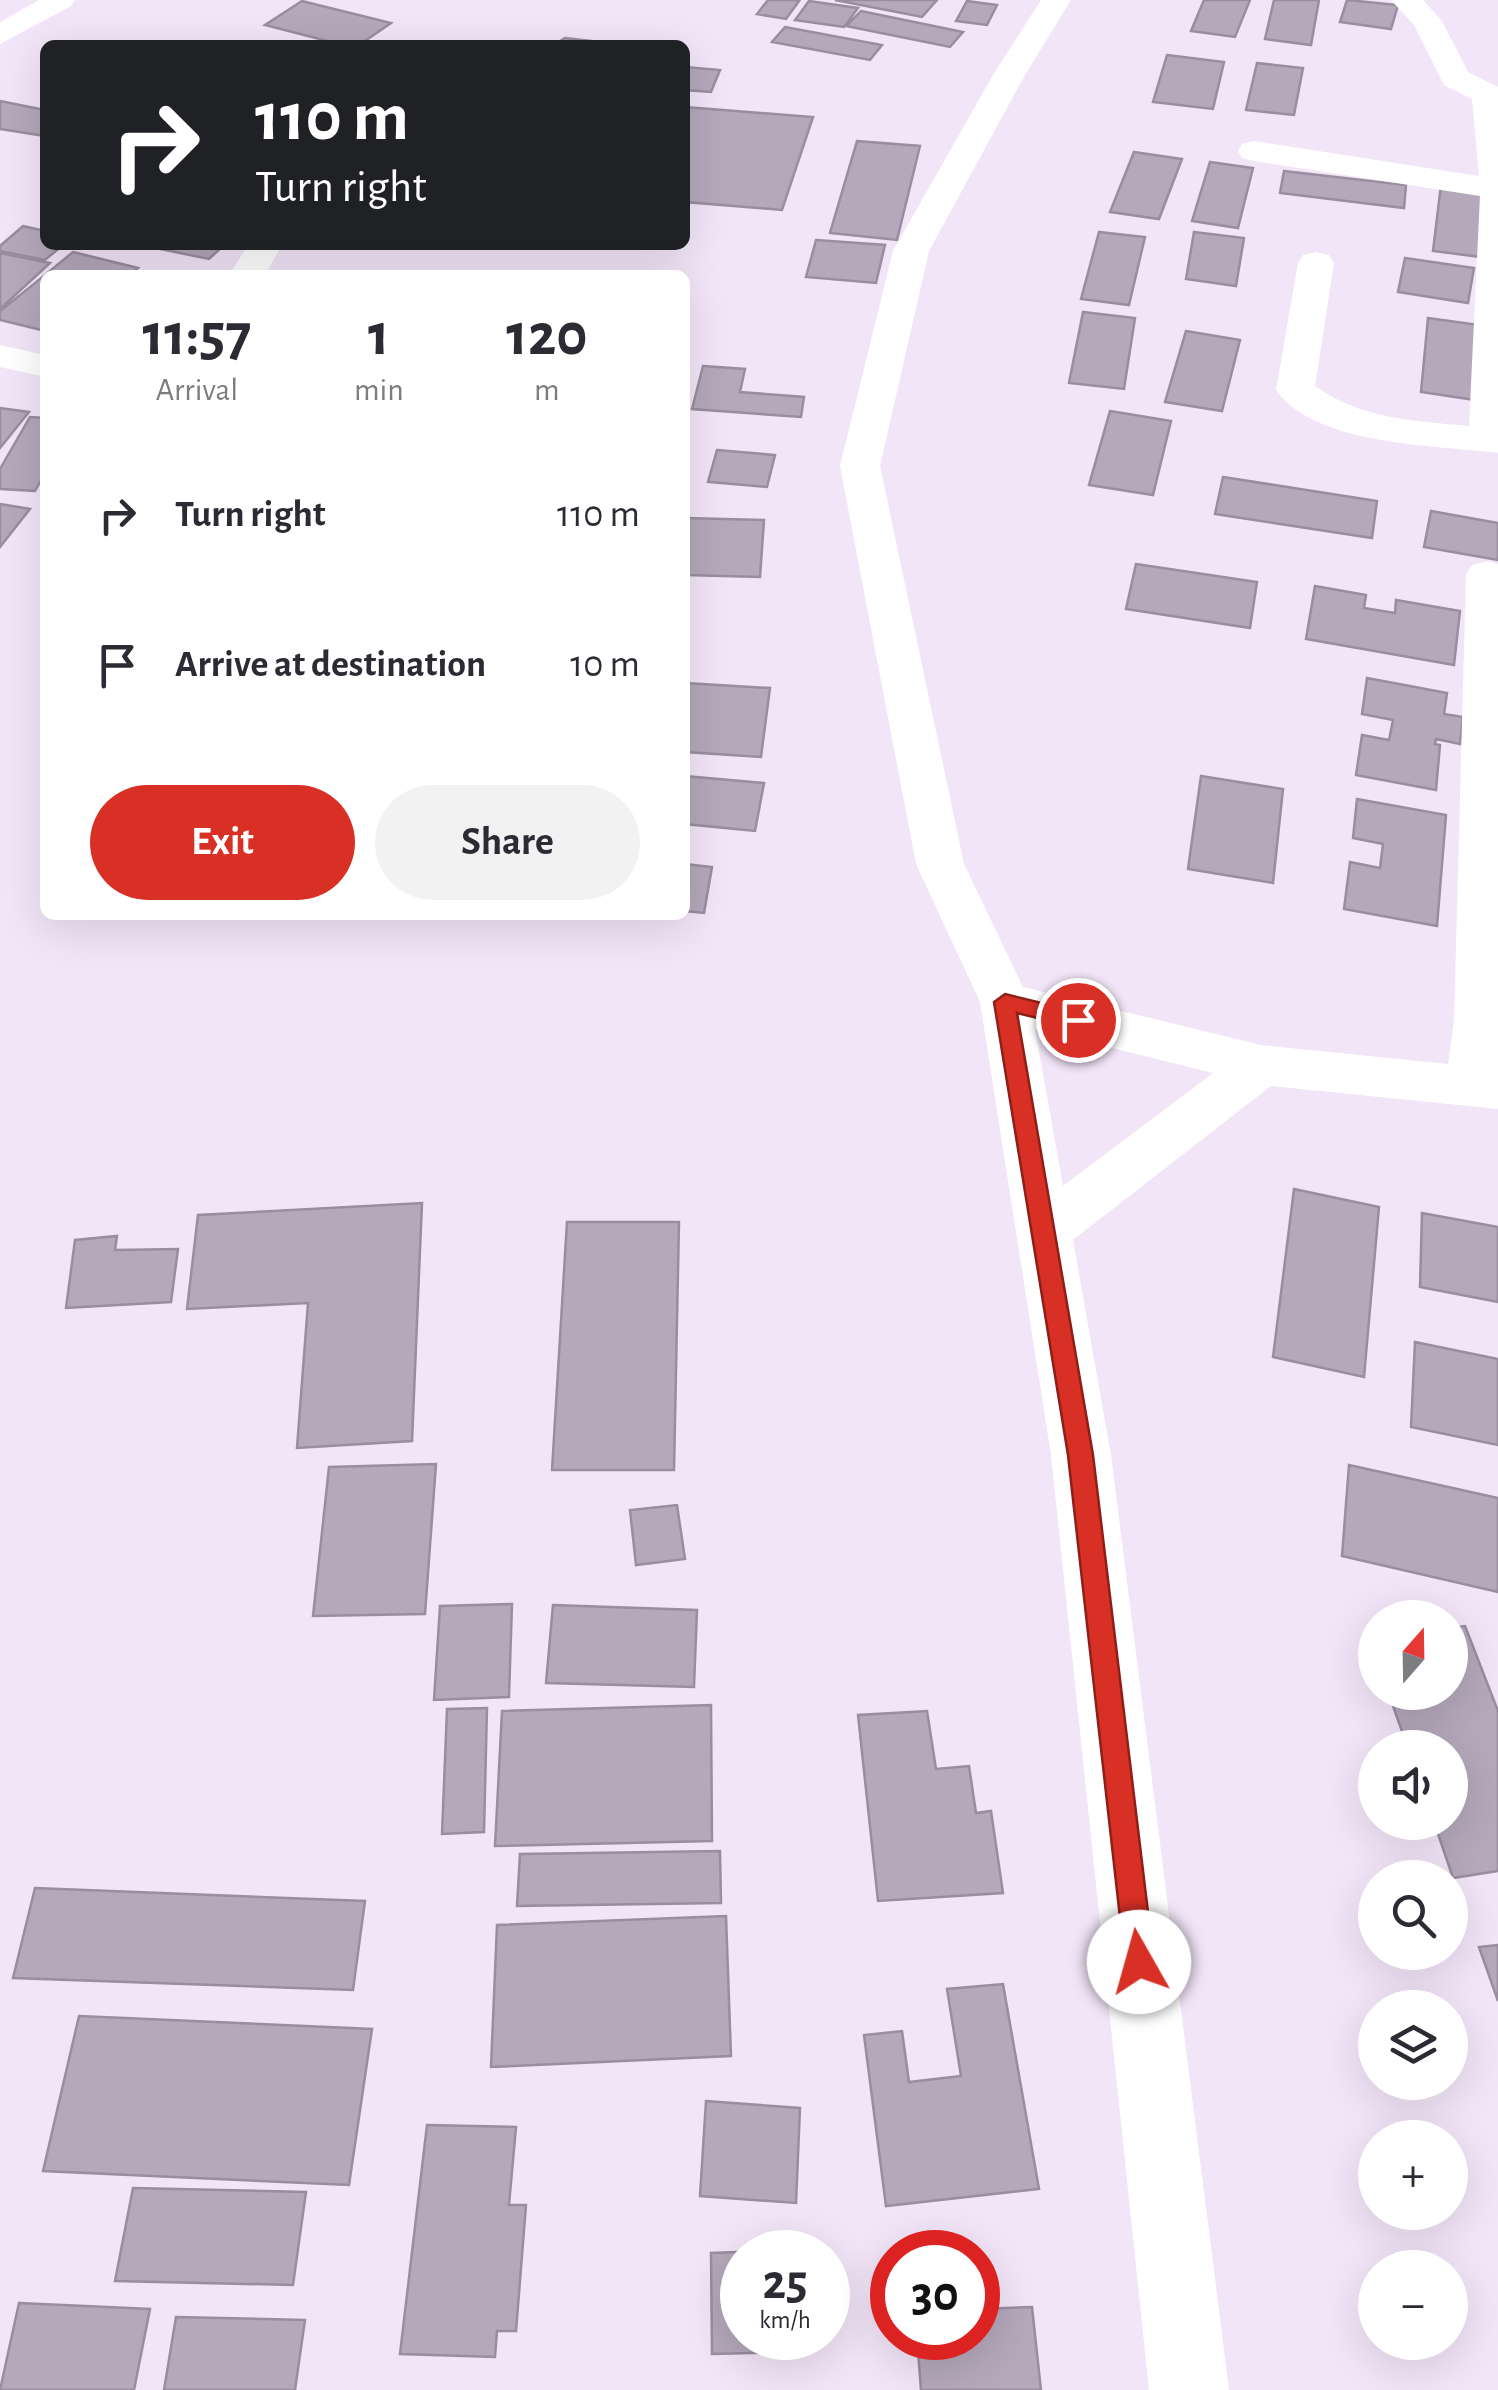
<!DOCTYPE html>
<html lang="en">
<head>
<meta charset="utf-8">
<style>
	body { margin:0; font-family:"Alegreya Sans",sans-serif; background:#f2f2f3; color:#2b2b33; height:100vh; display:flex; flex-direction:column; font-size:38px; white-space:nowrap }
	* { box-sizing:border-box; margin:0 }
	p { font-size:32px; color:#7c7c81 }
	.icon { flex:none; width:55px; height:55px; fill:none; stroke:currentColor; stroke-width:2; stroke-linecap:round; stroke-linejoin:round }
	.map { position:relative; flex:1; overflow:hidden }
	.details { position:absolute; left:40px; top:270px; width:650px; height:650px; display:flex; flex-direction:column; background:#fff; border-radius:15px; box-shadow:0 10px 40px #0002 }
	.details>* { flex:none }
	.top-card { position:absolute; left:40px; top:40px; width:650px; height:210px; border-radius:15px; box-shadow:0 10px 40px #0002; background:#202124; color:#fff; overflow:hidden }
	.needle { width:65px; rotate:20deg }
	.buttons { position:absolute; left:1358px; top:1600px; display:grid; gap:20px }
	.buttons a { display:grid; place-items:center; width:110px; height:110px; border-radius:50%; background:#fff; box-shadow:0 10px 40px #0002; font-size:50px }
	.speed { position:absolute; left:720px; top:2230px; display:flex; gap:20px; font-size:50px; font-weight:700; text-align:center }
	.speed>* { display:grid; place-content:center; width:130px; height:130px; border-radius:50%; background:#fff; box-shadow:0 10px 40px #0002; line-height:1 }
	.speed small { font-size:25px; font-weight:400 }
	.speed .limit { border:15px solid #d22; background:#fff; color:#111 }
	.pin { position:absolute; display:grid; place-items:center; width:85px; height:85px; color:#fff; margin:-42px; border:5px solid #fff; border-radius:50%; box-shadow:0 2px 10px #0007 }
	.me { position:absolute; width:110px; margin:-55px; rotate:353deg; stroke-linejoin:round; filter:drop-shadow(0 0 8px #0008) }
	.turn { display:flex; align-items:center; gap:35px; height:210px; padding:0 50px; font-size:45px }
	.turn .icon { width:130px; height:130px; stroke-width:2.5 }
	.turn b { display:block; font-size:70px; line-height:85px }
	.eta { display:flex; justify-content:space-evenly; align-items:center; height:170px; text-align:center }
	.eta b { font-size:60px; font-weight:700; line-height:70px }
	.primary-button { display:flex; gap:20px; margin-top:auto; padding:20px 50px }
	.primary-button a { flex:1; height:115px; border-radius:60px; background:#d93025; color:#fff; font-size:40px; font-weight:700; line-height:115px; text-align:center }
	.primary-button a+a { background:#f2f2f3; color:#2b2b33 }
	ul { padding:0; list-style:none }
	li { display:flex; align-items:center; gap:30px; height:150px; padding:0 50px }
	li div { flex:1 }
	li b { display:block; font-size:38px }
	li em { font-style:normal }
	.map>svg:first-child { display:block }
	.building { fill:#b4a8ba; stroke:#998d9f; stroke-width:2.5 }
	.lines { fill:none; stroke-linecap:round; stroke-linejoin:round }
	.minor { fill:#fff; fill-rule:evenodd }
	.route { fill:#d93025; stroke:#8d1f18; stroke-width:2.5 }
</style>
</head>
<body>
<div class="map">
<svg width="1498" height="2390" viewBox="0 0 1498 2390">
	<rect width="100%" height="100%" fill="#f2e5f8"/>
	<!-- building -->
	<path class="building" d="M768 0H794L799 1 786 19 757 14Z
		M835 0H937L922 17Z
		M1204 0H1250L1235 37 1191 31Z
		M1274 0H1319L1311 45 1265 39Z
		M1347 0 1398 5 1391 29 1340 22Z
		M302 1 391 23 359 45H343L265 25Z
		M809 1 858 8 844 27 795 20Z
		M967 1 997 5 987 25 956 21Z
		M861 11 963 32 950 47 846 26Z
		M785 27 882 45 870 60 772 42Z
		M565 38 609 43 553 45Z
		M1167 55 1224 62 1213 109 1153 102Z
		M1257 63 1303 68 1294 115 1246 110Z
		M685 67 720 70 711 92 685 90Z
		M0 101 45 110V136L0 129Z
		M685 107 813 117 782 210 685 202Z
		M857 141 920 146 897 240 830 233Z
		M1134 152 1182 159 1159 219 1110 212Z
		M1210 162 1253 168 1238 228 1192 221Z
		M1284 171 1406 185 1404 208 1280 193Z
		M1441 185 1488 191 1481 257 1433 251Z
		M23 226 45 231V245H63L45 260 0 251V246Z
		M1099 232 1145 237 1129 305 1081 299Z
		M1194 232 1244 238 1236 286 1186 279Z
		M816 240 885 245 876 283 806 277Z
		M141 245H224L209 259Z
		M73 252 138 268 130 275H45Z
		M0 253 50 263 0 309Z
		M1405 258 1474 268 1468 303 1398 292Z
		M45 275V331L0 320V311Z
		M1083 312 1135 318 1124 389 1069 383Z
		M1428 318 1479 325 1475 400 1421 392Z
		M1186 331 1240 340 1222 411 1165 402Z
		M703 366 745 369 740 392 804 397 801 417 692 409Z
		M0 408 29 412 0 448Z
		M1110 411 1171 421 1153 495 1089 485Z
		M30 417 45 418V473L35 491 0 489V469Z
		M717 450 775 455 767 487 708 482Z
		M1223 477 1377 501 1372 538 1215 514Z
		M0 504 30 509 0 547Z
		M1431 511 1498 523V560L1424 547Z
		M685 518 764 520 760 577 685 575Z
		M1136 564 1257 582 1250 628 1126 609Z
		M1315 586 1366 595 1364 608 1395 613 1396 600 1460 611 1454 665 1306 639Z
		M1367 678 1447 693 1444 714 1463 717 1460 744 1436 739 1435 744 1440 745 1436 790 1356 775 1362 735 1389 740 1393 720 1362 714Z
		M685 683 770 688 761 757 685 752Z
		M685 776 764 783 755 831 685 824Z
		M1201 776 1283 789 1273 883 1188 869Z
		M1357 799 1446 815 1437 926 1344 909 1350 862 1380 868 1383 844 1353 838Z
		M685 864 712 867 704 913 685 911Z
		M1294 1189 1379 1207 1364 1377 1273 1357Z
		M422 1203 412 1441 297 1448 308 1303 187 1309 198 1215Z
		M1422 1213 1498 1227V1302L1420 1287Z
		M567 1222H679L674 1470H552Z
		M117 1236 115 1250 178 1249 171 1302 66 1308 75 1240Z
		M1415 1342 1498 1359V1445L1411 1427Z
		M436 1464 425 1614 313 1616 329 1467Z
		M1349 1465 1498 1498V1592L1342 1556Z
		M677 1505 685 1559 636 1565 630 1510Z
		M512 1604 509 1697 434 1700 440 1606Z
		M553 1605 697 1610 694 1687 546 1683Z
		M1465 1626 1498 1711V1871L1453 1878 1434 1822H1450V1748H1408L1388 1692H1450V1628Z
		M711 1705 712 1841 495 1846 502 1711Z
		M487 1708 484 1832 442 1834 447 1709Z
		M927 1711 936 1769 969 1766 976 1813 991 1811 1003 1893 878 1901 858 1715Z
		M720 1851 721 1903 517 1906 520 1854Z
		M35 1888 365 1901 353 1990 13 1978Z
		M726 1916 731 2056 491 2067 497 1925Z
		M1498 1945V2001L1479 1947Z
		M1003 1984 1039 2189 886 2206 864 2035 902 2031 909 2082 961 2076 947 1989Z
		M79 2016 372 2029 349 2185 43 2171Z
		M706 2101 800 2108 796 2203 700 2196Z
		M427 2125 516 2127 509 2205H526L516 2331H497L495 2357 400 2354Z
		M133 2188 306 2192 293 2285 115 2281Z
		M793 2250 742 2252V2338H797L798 2352 712 2354 711 2253Z
		M19 2303 150 2309 134 2390H0Z
		M1032 2307 1041 2390H921L917 2338H978V2309Z
		M176 2317 305 2320 295 2390H164Z"/>
	<g class="lines">
		<!-- minor -->
		<path class="minor" d="M39 0H75L71 6 0 44V22Z
			M1041 0H1071L1025 75 929 251 880 466 964 864 1023 987 1261 1045 1448 1064 1454 1021 1466 574 1472 565 1487 561 1498 564V1109L1271 1086 1073 1240 1111 1455 1229 2390H1149L1051 1455 980 1002 916 864 840 466 893 251 993 75ZM1035 1029 1213 1073 1063 1186Z
			M1391 0H1423L1442 21 1468 72 1498 87V453C1437 445 1315 446 1276 390L1298 263 1303 255 1316 252 1329 255 1334 263 1315 386C1361 419 1414 421 1469 426L1480 196 1254 161 1242 158 1238 151 1242 144 1254 141 1479 176 1472 99 1444 85 1414 25Z
			M248 245H282L265 275H229Z
			M0 345 45 355V377L0 367Z"/>
	</g>
	<!-- route -->
	<path class="route" d="M1005 994 1078 1012 1089 1020 1078 1028 1017 1013 1093 1455 1154 1962 1150 1972 1139 1976 1129 1972 1125 1962 1068 1455 994 1002Z"/>
</svg>
<div class="buttons">
<a><svg class="needle" viewBox="-14 -14 28 28"><path d="M0-13l5 13h-10z" fill="#e53935"/><path d="M0 13l5-13h-10z" fill="#7c7c81"/></svg></a>
<a><svg class="icon" aria-label="sound" viewBox="0 0 24 24"><path d="M4 9h4l5-4v14l-5-4H4zM17 9q2 3 0 6"/></svg></a>
<a><svg class="icon" aria-label="search" viewBox="0 0 24 24"><circle cx="10" cy="10" r="6"/><path d="M15 15l6 6"/></svg></a>
<a><svg class="icon" aria-label="layers" viewBox="0 0 24 24"><path d="M12 4l9 5-9 5-9-5zM3 14l9 5 9-5"/></svg></a>
<a>+</a>
<a>−</a>
</div>
<div class="speed"><div>25<small>km/h</small></div><div class="limit">30</div></div>
<div class="pin" style="left:1078px;top:1020px;background:#d93025"><svg class="icon" aria-label="arrive" viewBox="0 0 24 24"><path d="M6 21V4h12l-3 4 3 4H6"/></svg></div>
<svg class="me" style="left:1139px;top:1962px" viewBox="-20 -20 40 40"><circle r="19" fill="#fff"/><path d="M0-13L10 11 0 6-10 11z" fill="#d93025"/></svg>
<div class="top-card">
<div class="turn"><svg class="icon" aria-label="right" viewBox="0 0 24 24"><path d="M7 20v-9h11M14 6l5 5-5 5"/></svg><div><b>110 m</b>Turn right</div></div>
</div>
<section class="details">
<div class="eta">
<div><b>11:57</b><p>Arrival</p></div>
<div><b>1</b><p>min</p></div>
<div><b>120</b><p>m</p></div>
</div>
<ul>
<li><svg class="icon" aria-label="right" viewBox="0 0 24 24"><path d="M7 20v-9h11M14 6l5 5-5 5"/></svg><div><b>Turn right</b></div><em>110 m</em></li>
<li><svg class="icon" aria-label="arrive" viewBox="0 0 24 24"><path d="M6 21V4h12l-3 4 3 4H6"/></svg><div><b>Arrive at destination</b></div><em>10 m</em></li>
</ul>
<div class="primary-button"><a>Exit</a><a>Share</a></div>
</section>
</div>
</body>
</html>
